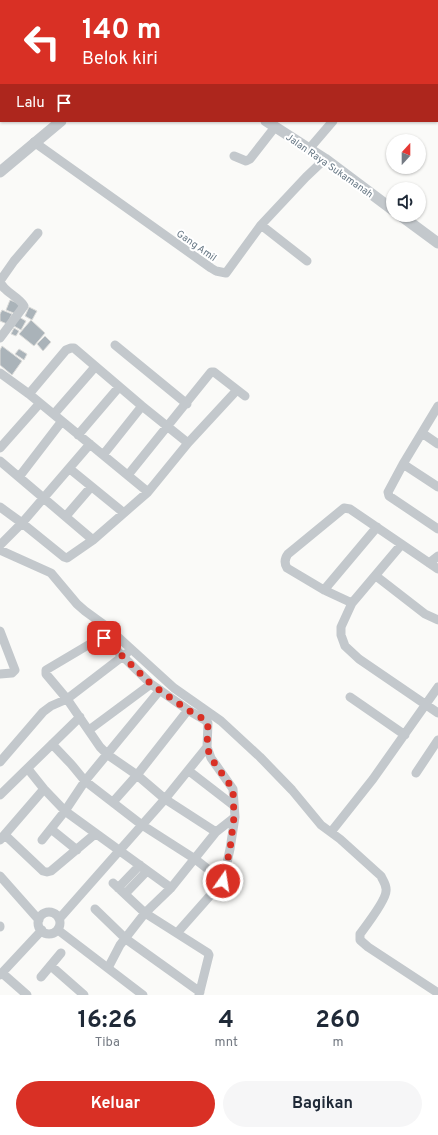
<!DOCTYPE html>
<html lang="id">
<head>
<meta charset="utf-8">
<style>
	body { margin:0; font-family:Overpass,sans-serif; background:#f6f6f7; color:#1f2937; height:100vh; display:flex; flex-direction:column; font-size:15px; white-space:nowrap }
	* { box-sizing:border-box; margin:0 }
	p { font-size:13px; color:#747a83 }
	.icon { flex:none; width:22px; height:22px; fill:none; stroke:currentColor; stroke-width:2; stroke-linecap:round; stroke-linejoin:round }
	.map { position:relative; height:995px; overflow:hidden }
	.details { display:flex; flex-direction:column; background:#fff; flex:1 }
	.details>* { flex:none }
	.banner { position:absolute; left:0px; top:0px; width:438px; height:122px; box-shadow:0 1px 3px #0004; background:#d93025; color:#fff; overflow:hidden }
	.needle { width:26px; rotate:21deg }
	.buttons { position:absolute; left:386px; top:134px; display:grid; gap:8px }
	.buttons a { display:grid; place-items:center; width:40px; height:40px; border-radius:50%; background:#fff; box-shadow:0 1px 3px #0004; font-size:20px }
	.pin { position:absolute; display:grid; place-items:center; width:34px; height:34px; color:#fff; margin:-17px; border-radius:8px; box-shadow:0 2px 6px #0006 }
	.me { position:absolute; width:44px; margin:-22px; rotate:13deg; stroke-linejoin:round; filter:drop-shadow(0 0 3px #0008) }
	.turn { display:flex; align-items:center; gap:14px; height:84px; padding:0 16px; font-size:18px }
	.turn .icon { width:52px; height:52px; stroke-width:2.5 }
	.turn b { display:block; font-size:28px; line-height:34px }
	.then { display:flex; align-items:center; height:38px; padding:0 16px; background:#0003; gap:8px; font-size:15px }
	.eta { display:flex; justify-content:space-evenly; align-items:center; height:68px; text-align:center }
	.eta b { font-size:24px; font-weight:700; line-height:28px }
	.button { display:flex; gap:8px; margin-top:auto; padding:8px 16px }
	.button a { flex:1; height:46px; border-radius:24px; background:#d93025; color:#fff; font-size:16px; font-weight:700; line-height:46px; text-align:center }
	.button a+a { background:#f6f6f7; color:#1f2937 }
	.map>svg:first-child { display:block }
	.building { fill:#aab3b9; stroke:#dcdcda }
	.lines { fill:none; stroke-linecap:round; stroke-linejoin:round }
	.minor { stroke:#c3c8cc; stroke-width:9 }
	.tertiary { stroke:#c3c8cc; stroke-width:11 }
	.route { stroke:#d93025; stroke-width:7; stroke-dasharray:0 12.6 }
	.labels { text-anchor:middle; stroke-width:4; stroke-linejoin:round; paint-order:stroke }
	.street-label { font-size:10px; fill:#657683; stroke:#fff }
</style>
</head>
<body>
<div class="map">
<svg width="438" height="995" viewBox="0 0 438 995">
	<rect width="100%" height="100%" fill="#fafaf8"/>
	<!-- building -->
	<path class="building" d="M10 300 20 304 16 314 6 310Z
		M29 307 37 311 32 320 25 316Z
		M2 310 12 314 7 324 0 321V314Z
		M19 317 26 321 21 330 14 326Z
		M31 320 45 333 34 346 19 334Z
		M14 328 19 331 16 336 11 334Z
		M45 336 51 342 43 351 37 344Z
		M2 346 22 361 12 375 0 365V350Z
		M19 349 27 354 24 360 15 354Z"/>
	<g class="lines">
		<!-- minor -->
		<path class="minor" d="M347 0 348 1
			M166 1 167 0
			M331 1V0
			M374 1 375 0
			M437 12 438 11
			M34 142 211 268 216 271 226 273 261 225 306 177 325 159
			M309 149 333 121
			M234 156 246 161 250 159 275 127
			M261 225 307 261
			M0 281C2 291 18 296 24 306L0 338
			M0 281 14 261 38 233
			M115 345 187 404
			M0 373 29 394 148 492
			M29 394 66 350 71 348H74L142 406 188 443
			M438 406 403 464 438 487
			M54 414 95 367
			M422 433 438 444
			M78 435 119 387
			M0 448 40 403
			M103 455 142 406
			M0 461 93 540
			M403 464 388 492 389 496 438 529
			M70 469 124 513
			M128 475 211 372H214L245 396
			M19 477 62 421
			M0 507 22 523 64 557 67 558 93 540 148 492 188 443 237 390
			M66 516 91 487
			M0 545 22 523 90 444
			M401 545 352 603 341 627V635L345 646 359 659 438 713
			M0 550 51 573 77 604 85 611 107 627 174 688 221 721 260 757 292 790 321 825 340 839 381 876C383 881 387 885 386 891 386 900 366 926 360 934V940L368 947 438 993
			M429 563 438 556
			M376 576 425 614 438 620
			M324 590 377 527
			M352 603 324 590 287 568C284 563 285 558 288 554L344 508 350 509 438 569
			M0 631 15 670 12 673 0 674
			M350 697 405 735
			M89 730 151 684
			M52 744 71 764 85 781 142 825 195 859 223 881
			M0 762 43 712 51 706 67 699 127 653
			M28 769 44 789 65 811 171 888
			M189 771 233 805
			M416 773 438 740
			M0 795 80 717
			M113 802 137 775 188 710
			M51 829 77 850
			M331 832 373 779 438 687
			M5 835 43 871 47 872 51 871 95 834
			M0 840 44 789
			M42 840 65 811 85 781 160 690
			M0 876 39 920
			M113 883 145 913 208 953 209 955 199 995
			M118 888 140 865
			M125 894 147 871
			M95 909 126 939 200 992
			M38 923a11 11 0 1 1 22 0a11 11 0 1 1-22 0Z
			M59 919 165 799 207 747
			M0 926V927
			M58 930 143 995
			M177 933 223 881 230 849 235 817 233 789 211 758 207 747 208 723 205 720 188 710 151 684 104 638H100L46 670V674L67 699 100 747 108 755 137 775 165 799 216 832
			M51 966 84 995
			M108 968 120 945 145 913 171 888 216 832 235 817
			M2 973 27 995
			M0 975 42 930
			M41 977 61 953"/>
		<!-- tertiary -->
		<path class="tertiary" d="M68 0 70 1
			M266 121 325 159 393 210
			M0 172 61 121
			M400 215 438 243"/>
	</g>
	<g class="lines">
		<!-- route -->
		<path class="route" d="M104 638 151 684 188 710 205 720 208 723 207 747 211 758 233 789 234 817 230 849 223 881"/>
	</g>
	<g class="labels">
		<!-- street labels -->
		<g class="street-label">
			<text transform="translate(330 165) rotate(35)" y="4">Jalan Raya Sukamanah</text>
			<text transform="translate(197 245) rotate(35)" y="4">Gang Amil</text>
		</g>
	</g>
</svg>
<div class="buttons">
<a><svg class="needle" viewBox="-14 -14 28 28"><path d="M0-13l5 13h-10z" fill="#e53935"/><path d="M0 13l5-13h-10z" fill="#747a83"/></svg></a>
<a><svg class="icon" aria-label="sound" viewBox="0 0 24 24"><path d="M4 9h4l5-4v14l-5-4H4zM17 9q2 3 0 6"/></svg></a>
</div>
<div class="pin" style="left:104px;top:638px;background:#d93025"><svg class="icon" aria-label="arrive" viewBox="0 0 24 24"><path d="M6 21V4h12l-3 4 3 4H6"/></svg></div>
<svg class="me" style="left:223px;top:881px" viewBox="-20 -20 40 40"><circle r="17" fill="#d93025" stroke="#fff" stroke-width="3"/><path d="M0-11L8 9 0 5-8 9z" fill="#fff"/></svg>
<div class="banner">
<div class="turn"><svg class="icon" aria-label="left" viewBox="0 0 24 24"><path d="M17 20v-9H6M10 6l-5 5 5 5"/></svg><div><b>140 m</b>Belok kiri</div></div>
<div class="then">Lalu<svg class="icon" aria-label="arrive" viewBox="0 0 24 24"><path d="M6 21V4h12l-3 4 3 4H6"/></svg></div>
</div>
</div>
<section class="details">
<div class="eta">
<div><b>16:26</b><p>Tiba</p></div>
<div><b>4</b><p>mnt</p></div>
<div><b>260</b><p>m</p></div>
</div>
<div class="button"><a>Keluar</a><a>Bagikan</a></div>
</section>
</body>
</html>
